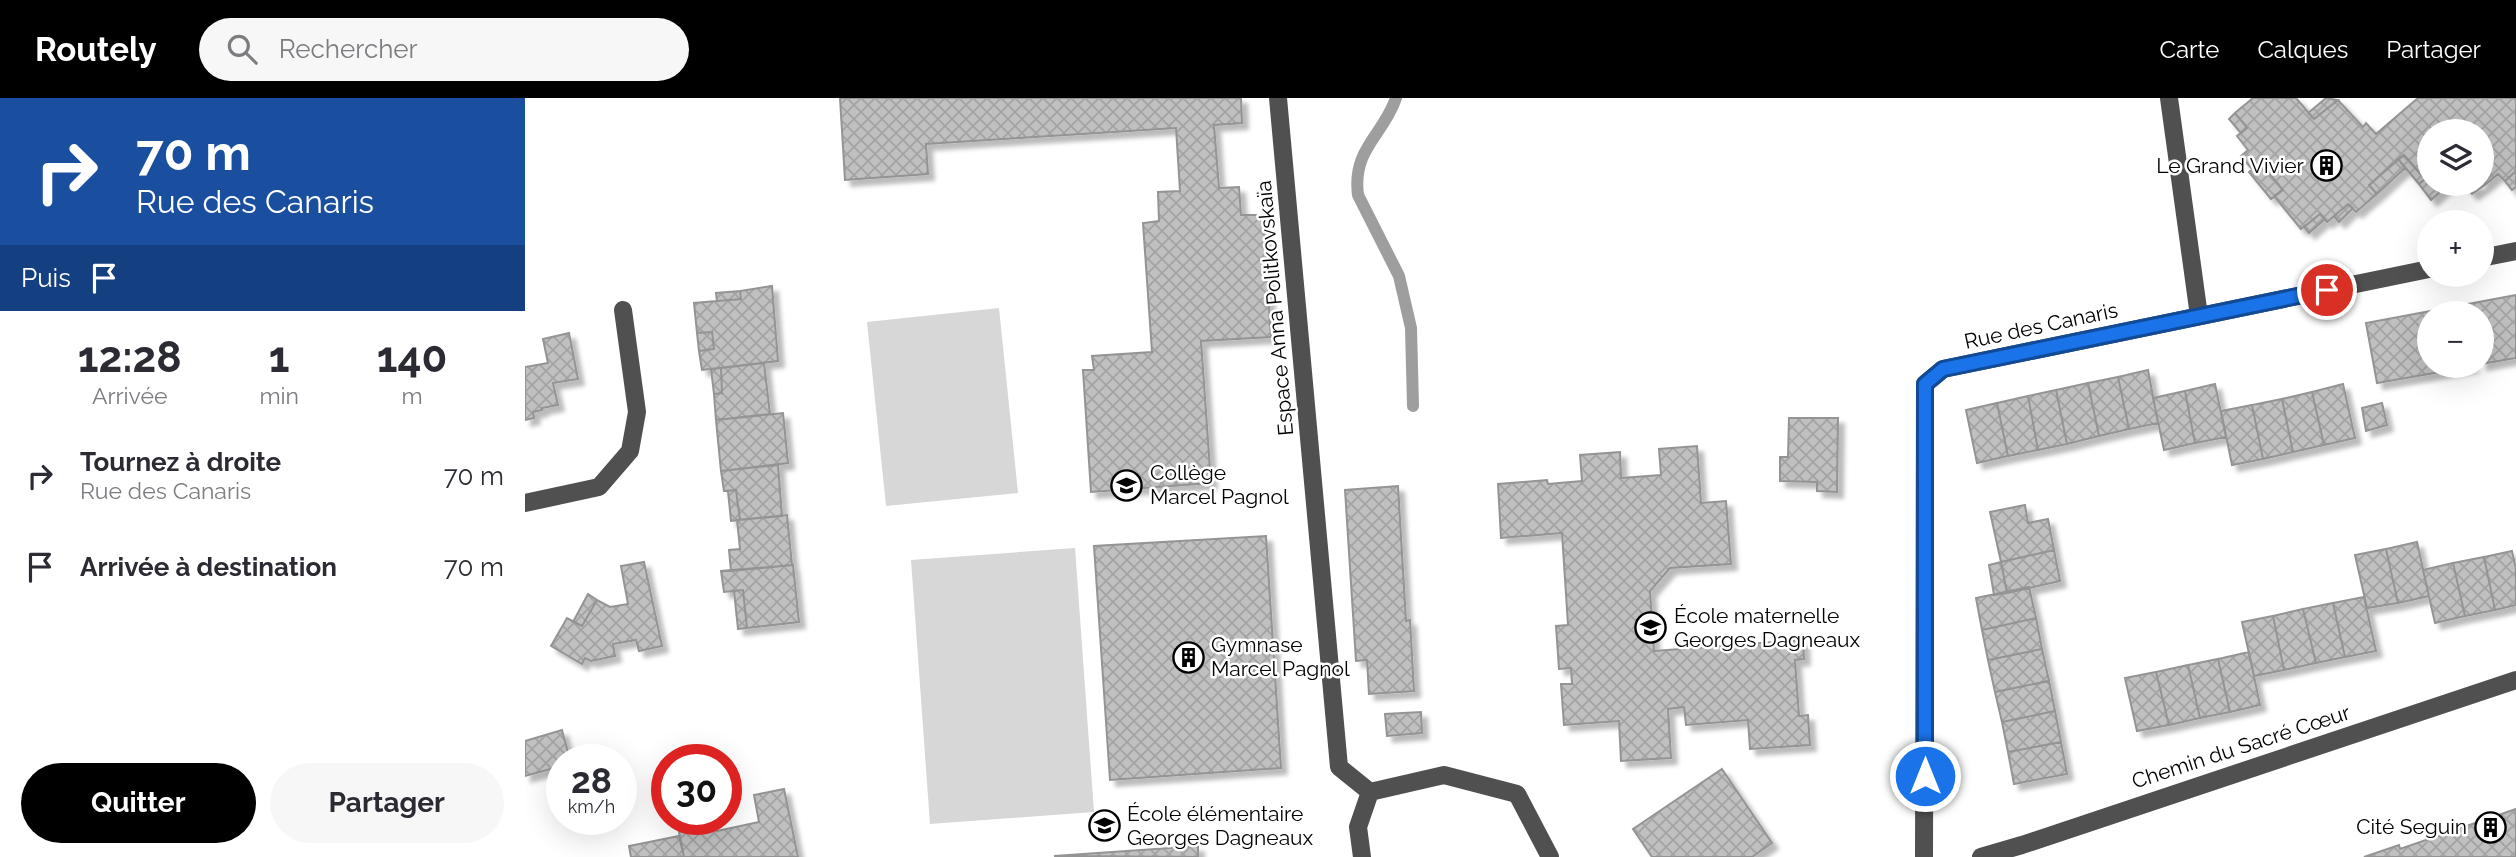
<!DOCTYPE html>
<html lang="fr">
<head>
<meta charset="utf-8">
<style>
	body { margin:0; font-family:Raleway,sans-serif; background:#f7f7f7; color:#2b2b33; height:100vh; display:flex; flex-direction:column; font-size:26px; white-space:nowrap }
	* { box-sizing:border-box; margin:0 }
	p { font-size:23px; color:#7c7c81 }
	.icon { flex:none; width:38px; height:38px; fill:none; stroke:currentColor; stroke-width:2; stroke-linecap:round; stroke-linejoin:round }
	.map { position:relative; flex:1; overflow:hidden }
	.panel { display:flex; flex-direction:column; background:#fff; width:525px }
	.panel>* { flex:none }
	.top-card { background:#1a4fa0; color:#fff; overflow:hidden }
	.controls { position:absolute; left:1892px; top:21px; display:grid; gap:14px }
	.controls a { display:grid; place-items:center; width:77px; height:77px; border-radius:50%; background:#fff; box-shadow:0 7px 28px #0002; font-size:35px }
	.speed { position:absolute; left:21px; top:646px; display:flex; gap:14px; font-size:35px; font-weight:700; text-align:center }
	.speed>* { display:grid; place-content:center; width:91px; height:91px; border-radius:50%; background:#fff; box-shadow:0 7px 28px #0002; line-height:1 }
	.speed small { font-size:18px; font-weight:400 }
	.speed .limit { border:10px solid #d22; background:#fff; color:#111 }
	.pin { position:absolute; display:grid; place-items:center; width:60px; height:60px; color:#fff; margin:-30px; border:4px solid #fff; border-radius:50%; box-shadow:0 2px 7px #0007 }
	.me { position:absolute; width:77px; margin:-38px; rotate:0deg; stroke-linejoin:round; filter:drop-shadow(0 0 5px #0008) }
	.turn { display:flex; align-items:center; gap:24px; height:147px; padding:0 21px; font-size:32px }
	.turn .icon { width:91px; height:91px; stroke-width:2.5 }
	.turn b { display:block; font-size:49px; line-height:60px }
	.then { display:flex; align-items:center; height:66px; padding:0 21px; background:#0003; gap:14px; font-size:26px }
	.eta { display:flex; justify-content:space-evenly; align-items:center; height:119px; text-align:center }
	.eta b { font-size:42px; font-weight:700; line-height:49px }
	.action { display:flex; gap:14px; margin-top:auto; padding:14px 21px }
	.action a { flex:1; height:80px; border-radius:42px; background:#000; color:#fff; font-size:28px; font-weight:700; line-height:80px; text-align:center }
	.action a+a { background:#f7f7f7; color:#2b2b33 }
	ul { padding:0; list-style:none }
	li { display:flex; align-items:center; gap:21px; height:91px; padding:0 21px }
	li div { flex:1 }
	li b { display:block; font-size:26px }
	li em { font-style:normal }
	header { display:flex; align-items:center; gap:42px; box-sizing:border-box; height:98px; padding:0 35px; background:#000; color:#fff }
	header strong { font-size:33px }
	nav { display:flex; gap:38px; margin-inline-start:auto; font-size:24px }
	.search { width:490px; height:63px; background:#f7f7f7; display:flex; align-items:center; gap:18px; box-sizing:border-box; padding:0 24px; border-radius:38px; color:#7c7c81; font-size:26px }
	main { display:flex; flex:1; min-height:0 }
	.map>svg:first-child { display:block }
	.grass { fill:#d7d7d7 }
	.lines { fill:none; stroke-linecap:round; stroke-linejoin:round }
	.stream { stroke:#9e9e9e; stroke-width:12 }
	.building { fill:url(#building-cross-hatch); stroke:#949494; stroke-width:2; filter:url(#shadow) }
	.minor { stroke:#505050; stroke-width:18 }
	.route-casing { stroke:#114b97; stroke-width:18 }
	.route { stroke:#1a73e8; stroke-width:12 }
	.labels { text-anchor:middle; stroke-width:5; stroke-linejoin:round; paint-order:stroke }
	.poi-label { font-size:21px; fill:#000; stroke:#fff; text-anchor:start }
	.street-label { font-size:21px; fill:#000; stroke:#fff }
</style>
</head>
<body>
<header>
<strong>Routely</strong>
<div class="search"><svg class="icon" aria-label="search" viewBox="0 0 24 24"><circle cx="10" cy="10" r="6"/><path d="M15 15l6 6"/></svg>Rechercher</div>
<nav><a>Carte</a><a>Calques</a><a>Partager</a></nav>
</header>
<main>
<section class="panel">
<div class="top-card">
<div class="turn"><svg class="icon" aria-label="right" viewBox="0 0 24 24"><path d="M7 20v-9h11M14 6l5 5-5 5"/></svg><div><b>70 m</b>Rue des Canaris</div></div>
<div class="then">Puis<svg class="icon" aria-label="arrive" viewBox="0 0 24 24"><path d="M6 21V4h12l-3 4 3 4H6"/></svg></div>
</div>
<div class="eta">
<div><b>12:28</b><p>Arrivée</p></div>
<div><b>1</b><p>min</p></div>
<div><b>140</b><p>m</p></div>
</div>
<ul>
<li><svg class="icon" aria-label="right" viewBox="0 0 24 24"><path d="M7 20v-9h11M14 6l5 5-5 5"/></svg><div><b>Tournez à droite</b><p>Rue des Canaris</p></div><em>70 m</em></li>
<li><svg class="icon" aria-label="arrive" viewBox="0 0 24 24"><path d="M6 21V4h12l-3 4 3 4H6"/></svg><div><b>Arrivée à destination</b></div><em>70 m</em></li>
</ul>
<div class="action"><a>Quitter</a><a>Partager</a></div>
</section>
<div class="map">
<svg width="1991" height="759" viewBox="0 0 1991 759">
	<defs>
		<pattern id="building-cross-hatch" width="8" height="8" patternUnits="userSpaceOnUse" patternTransform="scale(1.75)"><rect width="8" height="8" fill="#c0c0c0"/><path d="M0 0l8 8M0 8l8-8" fill="none" stroke="#a3a3a3"/></pattern>
		<filter id="shadow"><feDropShadow dx="6" dy="6" stdDeviation="2" flood-color="#0004"/></filter>
	</defs>
	<rect width="100%" height="100%" fill="#fff"/>
	<!-- grass -->
	<path class="grass" d="M474 210 493 395 361 408 342 224Z
		M550 450 569 714 405 726 386 462Z"/>
	<g class="lines">
		<!-- stream -->
		<path class="stream" d="M871 0C858 38 827 51 833 97L874 178 886 230 888 308"/>
	</g>
	<!-- building -->
	<path class="building" d="M315 0H716L717 25 689 27 694 90 714 89 716 117H738L746 239 676 243 686 385 566 394 558 272H569L567 258 627 254 618 125 634 123 633 94 655 93 651 30 401 46 403 76 320 82Z
		M1728 0H1771L1789 21 1813 2 1838 29 1841 25 1851 36 1893 0H1991V73L1980 83 1973 76 1961 86 1956 81V33H1904V86H1924L1906 102 1894 86 1900 81 1879 57 1844 87 1852 96 1831 114 1823 106 1802 124 1795 116 1776 131 1749 98 1758 92 1735 64 1727 71 1716 58 1723 52 1712 38 1722 30 1710 15Z
		M1801 0 1813 2 1789 21 1783 15Z
		M1710 15 1722 30 1716 35 1704 21Z
		M1879 57 1900 81 1894 86 1873 61Z
		M1873 61 1880 70 1852 96 1844 87Z
		M1735 64 1758 92 1746 101 1724 74Z
		M1991 73V89L1987 92 1980 83Z
		M1956 81 1961 86 1947 96 1941 89 1945 86H1956Z
		M1823 106 1828 110 1814 124 1809 118Z
		M1795 116 1800 121 1784 135 1779 129Z
		M247 188 253 263 177 272 174 253 189 251 187 234 172 235 169 205 216 201 215 193Z
		M215 193 216 201 192 203 191 195Z
		M1991 197V260L1956 266V215H1904V268H1949L1852 285 1841 225Z
		M187 234 189 251 174 253 172 235Z
		M44 235 53 281 28 285 33 307 17 310V312L8 314 9 320 0 322V269L23 265 18 241Z
		M239 265 245 316 191 322 189 296 197 295 196 270Z
		M196 270 197 295 189 296 186 271Z
		M1623 272 1633 325 1604 331 1593 279Z
		M1593 279 1604 331 1574 338 1563 285Z
		M1563 285 1574 338 1542 346 1531 292Z
		M1690 286 1701 339 1670 345 1660 293Z
		M1818 286 1830 340 1799 347 1787 294Z
		M1531 292 1542 346 1513 352 1503 298Z
		M1660 293 1670 345 1639 352 1628 300Z
		M1787 294 1799 347 1768 354 1757 301Z
		M1503 298 1513 352 1483 358 1472 305Z
		M1757 301 1768 354 1738 361 1727 307Z
		M1472 305 1483 358 1452 365 1441 312Z
		M1857 305 1862 327 1841 333 1837 310Z
		M1727 307 1738 361 1707 367 1696 313Z
		M258 315 263 365 196 373 191 322Z
		M1264 320H1313L1312 394 1292 393V384L1255 383V359H1263Z
		M1172 348 1176 405 1201 403 1206 466 1145 470 1125 493 1129 553 1278 542 1279 561 1270 562 1274 618 1283 617 1285 647 1225 651 1223 622 1161 627 1159 609 1143 611 1146 660 1096 663 1094 623 1039 627 1036 586H1047L1046 570 1034 571 1031 528 1043 527 1037 435 976 440 973 386 1022 382 1023 386 1057 383 1055 357 1095 354 1096 380 1136 377 1134 351Z
		M253 367 257 418 215 422 211 392 199 393 196 373Z
		M873 388 881 523 885 522 889 593 844 596 842 562 831 563 820 392Z
		M211 392 215 422 206 423 203 393Z
		M1500 407 1503 425 1523 421 1529 452 1476 464 1465 414Z
		M262 417 267 467 206 473 204 452 215 451 212 422Z
		M741 438 756 670 585 682 569 448Z
		M1892 444 1904 498 1873 505 1861 451Z
		M1861 451 1873 505 1842 510 1830 457Z
		M1529 452 1535 483 1482 495 1476 464Z
		M1987 453 1991 471V507L1970 512 1959 459Z
		M1959 459 1970 512 1940 518 1928 465Z
		M119 464 137 548 114 553 111 542 88 546 90 558 66 563 60 560 57 566 26 548 42 520 57 528 72 502 85 509 103 506 96 468Z
		M1476 464 1482 495 1469 497 1464 467Z
		M1928 465 1940 518 1910 525 1898 472Z
		M268 467 274 524 222 530 218 492 199 494 196 473Z
		M1504 489 1511 520 1457 532 1451 500Z
		M218 492 222 530 213 531 209 493Z
		M63 496 72 502 57 528 48 524Z
		M1839 499 1851 553 1820 559 1808 505Z
		M1808 505 1820 559 1791 565 1778 511Z
		M1778 511 1791 565 1759 572 1748 518Z
		M1748 518 1759 572 1729 578 1717 524Z
		M1511 520 1517 551 1463 562 1457 532Z
		M1517 551 1524 583 1470 594 1463 562Z
		M1724 554 1735 607 1705 614 1693 561Z
		M1693 561 1705 614 1675 620 1663 567Z
		M1663 567 1675 620 1644 627 1631 574Z
		M1631 574 1644 627 1612 633 1600 580Z
		M1524 583 1530 613 1477 624 1470 594Z
		M1530 613 1536 644 1483 654 1477 624Z
		M896 614 897 635 862 638 860 616Z
		M37 632 45 662H37V668L0 678V643Z
		M1536 644 1542 676 1489 686 1483 654Z
		M1197 671 1247 745 1227 759H1127L1108 731Z
		M259 691 273 759H159L154 734 191 727 192 733 234 724 229 697Z
		M1991 711V759H1839L1874 747 1875 751Z
		M154 738 159 759H106L104 748Z
		M673 748V759L529 758Z"/>
	<g class="lines">
		<!-- minor -->
		<path class="minor" d="M753 0 814 669 845 694
			M1644 0 1674 218
			M1956 160 1991 153
			M0 405 74 389 105 353 112 314 98 212
			M837 759 833 729 845 694 919 677 992 696 1025 759
			M1399 759 1400 286 1418 271 1904 171
			M1456 759 1497 747 1991 582"/>
	</g>
	<g class="lines">
		<defs>
			<path id="route" d="M1400 678V286L1418 271 1802 192"/>
		</defs>
		<!-- route casing -->
		<use href="#route" class="route-casing"/>
		<!-- route -->
		<use href="#route" class="route"/>
	</g>
	<!-- icons -->
	<defs>
		<symbol id="building-ring" viewBox="-11 -11 22 22"><circle r="9.5" fill="#fff" stroke="#000" stroke-width="1.5"/><path d="M-4-6H4V6H1V3H-1V6H-4ZM-2.5-4.3h1.7v1.8h-1.7ZM.8-4.3h1.7v1.8H.8ZM-2.5-1h1.7V.8h-1.7ZM.8-1h1.7V.8H.8Z" fill="#000"/></symbol>
		<symbol id="school-ring" viewBox="-11 -11 22 22"><circle r="9.5" fill="#fff" stroke="#000" stroke-width="1.5"/><path d="M0-5L7-2L0 1L-7-2ZM-4 1L0 2.5L4 1V4Q0 6-4 4Z" fill="#000"/></symbol>
	</defs>
	<g fill-rule="evenodd">
		<use href="#building-ring" x="1784" y="50" width="35" height="35"/>
		<use href="#school-ring" x="584" y="370" width="35" height="35"/>
		<use href="#school-ring" x="1108" y="512" width="35" height="35"/>
		<use href="#building-ring" x="646" y="542" width="35" height="35"/>
		<use href="#school-ring" x="562" y="710" width="35" height="35"/>
		<use href="#building-ring" x="1948" y="712" width="35" height="35"/>
	</g>
	<g class="labels">
		<!-- poi labels -->
		<g class="poi-label">
			<text x="1779" y="75" text-anchor="end">Le Grand Vivier</text>
			<text x="625" y="382">Collège<tspan x="625" dy="24">Marcel Pagnol</tspan></text>
			<text x="1149" y="525">École maternelle<tspan x="1149" dy="24">Georges Dagneaux</tspan></text>
			<text x="686" y="554">Gymnase<tspan x="686" dy="24">Marcel Pagnol</tspan></text>
			<text x="602" y="723">École élémentaire<tspan x="602" dy="24">Georges Dagneaux</tspan></text>
			<text x="1942" y="736" text-anchor="end">Cité Seguin</text>
		</g>
		<!-- street labels -->
		<g class="street-label">
			<text transform="translate(750 210) rotate(-95)" y="7">Espace Anna Politkovskaïa</text>
			<text transform="translate(1516 228) rotate(-12)" y="7">Rue des Canaris</text>
			<text transform="translate(1716 649) rotate(-18)" y="7">Chemin du Sacré Cœur</text>
		</g>
	</g>
</svg>
<div class="controls">
<a><svg class="icon" aria-label="layers" viewBox="0 0 24 24"><path d="M12 4l9 5-9 5-9-5zM3 14l9 5 9-5"/></svg></a>
<a>+</a>
<a>−</a>
</div>
<div class="speed"><div>28<small>km/h</small></div><div class="limit">30</div></div>
<div class="pin" style="left:1802px;top:192px;background:#d93025"><svg class="icon" aria-label="arrive" viewBox="0 0 24 24"><path d="M6 21V4h12l-3 4 3 4H6"/></svg></div>
<svg class="me" style="left:1400px;top:678px" viewBox="-20 -20 40 40"><circle r="17" fill="#1a73e8" stroke="#fff" stroke-width="3"/><path d="M0-11L8 9 0 5-8 9z" fill="#fff"/></svg>
</div>
</main>
</body>
</html>
